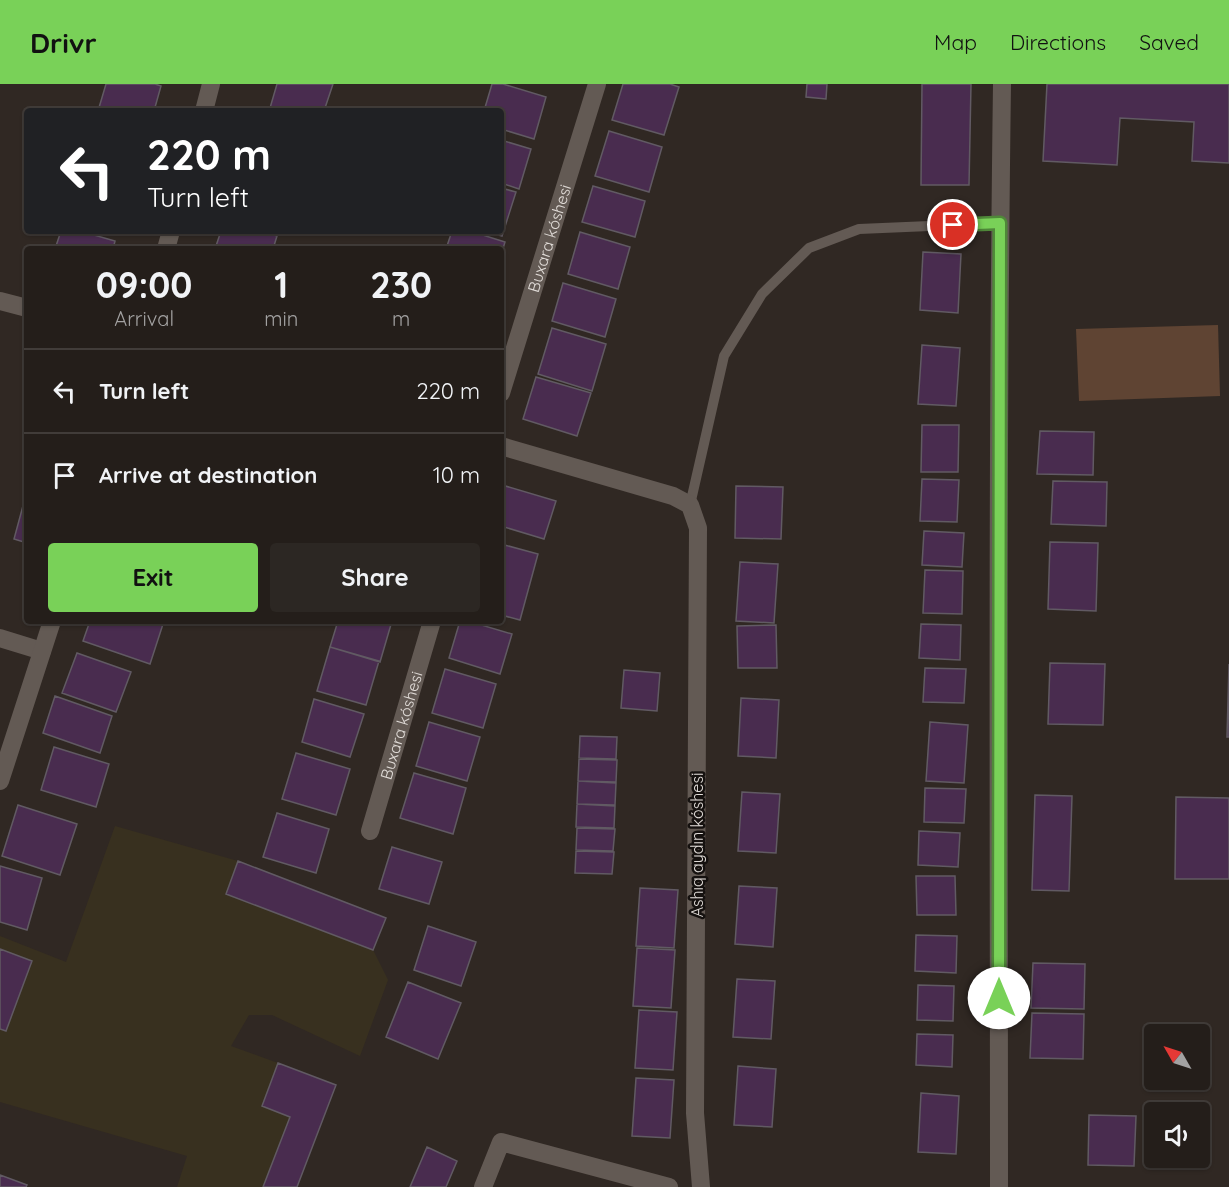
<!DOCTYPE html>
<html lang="en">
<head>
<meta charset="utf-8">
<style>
	body { margin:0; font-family:Quicksand,sans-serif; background:#2c2723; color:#f1f3f6; height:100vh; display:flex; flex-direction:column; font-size:22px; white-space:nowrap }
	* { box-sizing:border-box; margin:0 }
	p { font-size:20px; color:#a3a2a2 }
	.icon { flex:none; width:33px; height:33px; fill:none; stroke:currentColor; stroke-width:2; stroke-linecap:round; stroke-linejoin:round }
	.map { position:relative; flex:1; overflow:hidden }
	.side { position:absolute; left:24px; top:162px; width:480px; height:378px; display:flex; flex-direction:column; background:#241e1a; border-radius:6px; box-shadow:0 2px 4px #0004,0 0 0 2px #413c39 }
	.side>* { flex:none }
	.top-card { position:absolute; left:24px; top:24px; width:480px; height:126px; border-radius:6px; box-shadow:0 2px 4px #0004,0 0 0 2px #413c39; background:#202124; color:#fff; overflow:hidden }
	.needle { width:39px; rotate:309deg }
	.fabs { position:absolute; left:1144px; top:940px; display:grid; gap:12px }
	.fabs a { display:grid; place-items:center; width:66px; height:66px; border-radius:6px; background:#241e1a; box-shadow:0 2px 4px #0004,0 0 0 2px #413c39; font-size:30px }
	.pin { position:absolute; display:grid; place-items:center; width:51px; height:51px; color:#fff; margin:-26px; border:3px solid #fff; border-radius:50%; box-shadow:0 2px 6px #0007 }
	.me { position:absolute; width:66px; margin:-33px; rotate:0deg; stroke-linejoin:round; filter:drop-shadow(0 0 4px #0008) }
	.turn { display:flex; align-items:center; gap:21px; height:126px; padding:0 24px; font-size:27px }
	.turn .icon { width:78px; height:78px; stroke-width:2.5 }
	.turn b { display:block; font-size:42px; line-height:51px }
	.eta { display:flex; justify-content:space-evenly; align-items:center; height:102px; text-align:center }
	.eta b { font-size:36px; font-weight:700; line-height:42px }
	.action { display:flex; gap:12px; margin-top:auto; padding:12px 24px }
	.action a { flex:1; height:69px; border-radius:6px; background:#79d158; color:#111; font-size:24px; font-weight:700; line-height:69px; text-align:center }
	.action a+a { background:#2c2723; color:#f1f3f6 }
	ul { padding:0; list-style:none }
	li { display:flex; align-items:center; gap:18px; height:84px; padding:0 24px; border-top:2px solid #413c39 }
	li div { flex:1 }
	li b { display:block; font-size:22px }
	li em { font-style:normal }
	header { display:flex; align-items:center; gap:36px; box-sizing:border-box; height:84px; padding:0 30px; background:#79d158; color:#111 }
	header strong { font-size:28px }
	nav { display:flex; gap:33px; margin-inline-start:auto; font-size:21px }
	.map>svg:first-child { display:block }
	.industrial { fill:#38301f }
	.green { fill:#5f4433 }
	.building { fill:#492c4f; stroke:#615a63; stroke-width:1.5 }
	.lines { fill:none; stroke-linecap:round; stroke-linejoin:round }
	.service { stroke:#635a54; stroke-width:10 }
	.minor { stroke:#635a54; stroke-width:18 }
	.route-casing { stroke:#4f8839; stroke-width:15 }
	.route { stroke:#79d158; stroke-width:10 }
	.labels { text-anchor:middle; stroke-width:5; stroke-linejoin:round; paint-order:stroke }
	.street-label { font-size:16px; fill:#e1dcd8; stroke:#15110f }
</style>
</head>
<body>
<header>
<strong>Drivr</strong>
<nav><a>Map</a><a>Directions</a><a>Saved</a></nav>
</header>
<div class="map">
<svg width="1229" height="1103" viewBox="0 0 1229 1103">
	<rect width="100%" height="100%" fill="#302823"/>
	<!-- industrial -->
	<path class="industrial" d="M115 742 238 777 226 810 373 866 388 896 360 972 272 931H249L231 962 278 979 262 1022 290 1033 263 1103H177L187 1072 0 1018V852L66 878Z"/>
	<!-- green -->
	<path class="green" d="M1218 241 1220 312 1079 317 1076 245Z"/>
	<!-- building -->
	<path class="building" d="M106 0H155L161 2 154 27H98Z
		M277 0H333L324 27H279L270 24Z
		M492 0H503L546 13 534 55 501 45V27H484Z
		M623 0H670L679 3 664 51 612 36Z
		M807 0H827L826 15 806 13Z
		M922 0H971L969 101H921Z
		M1047 0H1229V79L1192 77 1194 38 1120 34 1117 81 1043 77Z
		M609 47 662 63 649 108 595 92Z
		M501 56 531 65 519 105 501 99Z
		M593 102 645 117 635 153 582 138Z
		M501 104 516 108 502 152 485 147H501Z
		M61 147H80L115 157 113 165H55Z
		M221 147H262L277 152 273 165H215Z
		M452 147H470L505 158 501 171V165H446Z
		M580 148 630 163 618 205 568 190Z
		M923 168 961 170 958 229 920 226Z
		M563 199 616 215 605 253 552 237Z
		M552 244 606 260 592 307 538 290Z
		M922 261 960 264 956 322 918 320Z
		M536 293 591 309 577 352 523 335Z
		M922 341H959L958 388H921Z
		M1040 347 1094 348 1093 391 1037 390Z
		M922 395 959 396 957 438 920 437Z
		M1053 397 1107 398 1106 442 1051 440Z
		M502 401 556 417 544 455 501 442Z
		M736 402 783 403 781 455 735 454Z
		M27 407V459L14 455Z
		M924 447 964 449 962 483 922 481Z
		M1050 458 1098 459 1096 527 1048 525Z
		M501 460 538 470 520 536 501 531Z
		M740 478 778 480 774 539 736 537Z
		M925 486 963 487 962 530 923 529Z
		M90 537H164L150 580 83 557Z
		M338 537H392L380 578 330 563Z
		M460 537H468L512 550 500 590 449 574Z
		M921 540 961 541 960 576 919 574Z
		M776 541 777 584H738L737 542Z
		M330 563 379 577 366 621 317 607Z
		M77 569 131 588 116 628 62 609Z
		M1050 579 1105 580 1103 641 1048 640Z
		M1229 580V653H1227Z
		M925 584 966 585 964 619 923 618Z
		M445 585 496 600 483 644 432 629Z
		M624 586 660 589 657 627 621 624Z
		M55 612 112 632 100 669 43 649Z
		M741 614 779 616 776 674 738 672Z
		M314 615 364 630 350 673 302 658Z
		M429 638 480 653 467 697 416 682Z
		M930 638 968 641 964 699 926 697Z
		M580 652 617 653 616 675 579 674Z
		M54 663 109 680 96 723 41 706Z
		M296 669 350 685 336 731 282 715Z
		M579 675 617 676 616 698 578 697Z
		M414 689 466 704 453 750 400 734Z
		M578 697 616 699 615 721 577 720Z
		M925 704 966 705 964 739 924 738Z
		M742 708 780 710 776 769 738 767Z
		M1035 711 1072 712 1069 807 1032 806Z
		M1176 713 1229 714V795H1175Z
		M577 720 615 722 614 744 576 743Z
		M18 721 77 740 60 791 2 772Z
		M277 729 329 745 316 789 263 773Z
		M577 744 615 745 613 767 576 766Z
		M919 747 960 749 958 783 918 781Z
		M392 763 442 778 429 820 379 805Z
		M576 767 614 768 612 790 575 789Z
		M238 777 386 834 373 866 226 810Z
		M0 782 42 794 27 846 0 838Z
		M916 792H955L956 831H917Z
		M739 802 777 804 773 863 735 860Z
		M640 804 678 806 674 864 636 862Z
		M428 842 476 858 461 902 414 886Z
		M916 851 957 852 956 889 915 887Z
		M637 864 675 866 671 924 633 922Z
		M0 865 32 877 6 947 0 945Z
		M1033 879 1085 880 1084 925 1031 924Z
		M737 895 775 897 771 955 733 953Z
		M408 898 461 919 438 975 386 953Z
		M918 901 954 902 953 937 917 936Z
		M639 926 677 928 673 986 635 984Z
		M1032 929 1084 930 1083 975 1030 974Z
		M917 950 953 951 952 983 916 981Z
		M278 979 336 1001 297 1103H263L290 1033 262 1022Z
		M738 982 776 985 772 1043 734 1041Z
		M636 994 674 996 670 1054 632 1052Z
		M921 1009 959 1012 956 1070 918 1068Z
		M1200 1030H1207L1206 1082 1156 1081V1074H1200Z
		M1089 1031 1136 1032 1134 1082 1088 1081Z
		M427 1063 457 1077 446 1103H410Z
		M0 1091 27 1101 26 1103H0Z"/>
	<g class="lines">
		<!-- service -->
		<path class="service" d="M690 421 724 272 762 210 809 164 859 145 1000 139"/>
		<!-- minor -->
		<g class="minor">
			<path d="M204 27 211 0"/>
			<path d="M166 165 171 147"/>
			<path d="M0 217 27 224"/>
			<path id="s1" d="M501 309 597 0"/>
			<path d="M501 362 673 412 690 421 698 444 695 1029 701 1103"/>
			<path d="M0 554 42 567"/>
			<path d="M0 697 52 537"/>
			<path id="s2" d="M370 747 432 537"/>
			<path d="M483 1103 501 1058 669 1103"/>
			<path d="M999 1103C999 735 997 368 1002 0"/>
		</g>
	</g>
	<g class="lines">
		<defs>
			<path id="route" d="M953 141 1000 139 999 914"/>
		</defs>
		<!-- route casing -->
		<use href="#route" class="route-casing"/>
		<!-- route -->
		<use href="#route" class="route"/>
	</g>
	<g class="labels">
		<!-- street labels -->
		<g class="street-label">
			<text dy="6" stroke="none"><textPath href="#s1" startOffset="162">Buxara kóshesi</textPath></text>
			<text dy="6" stroke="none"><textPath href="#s2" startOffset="110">Buxara kóshesi</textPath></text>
			<text transform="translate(697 761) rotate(-90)" y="6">Ashıq aydın kóshesi</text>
		</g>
	</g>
</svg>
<div class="fabs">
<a><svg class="needle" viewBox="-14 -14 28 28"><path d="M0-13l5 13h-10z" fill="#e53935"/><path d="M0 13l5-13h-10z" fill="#a3a2a2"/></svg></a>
<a><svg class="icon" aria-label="sound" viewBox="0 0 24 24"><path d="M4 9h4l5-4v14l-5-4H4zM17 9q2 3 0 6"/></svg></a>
</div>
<div class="pin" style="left:953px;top:141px;background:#d93025"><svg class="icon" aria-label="arrive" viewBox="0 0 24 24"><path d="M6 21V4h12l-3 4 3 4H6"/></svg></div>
<svg class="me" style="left:999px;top:914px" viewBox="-20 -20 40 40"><circle r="19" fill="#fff"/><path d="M0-13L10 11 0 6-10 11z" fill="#79d158"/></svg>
<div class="top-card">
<div class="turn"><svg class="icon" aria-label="left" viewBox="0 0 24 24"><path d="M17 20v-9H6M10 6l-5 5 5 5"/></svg><div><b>220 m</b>Turn left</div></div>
</div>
<section class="side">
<div class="eta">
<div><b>09:00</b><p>Arrival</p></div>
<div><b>1</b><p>min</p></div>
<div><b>230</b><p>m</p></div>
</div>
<ul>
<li><svg class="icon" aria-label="left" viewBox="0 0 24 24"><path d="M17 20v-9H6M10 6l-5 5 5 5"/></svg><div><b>Turn left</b></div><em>220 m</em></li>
<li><svg class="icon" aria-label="arrive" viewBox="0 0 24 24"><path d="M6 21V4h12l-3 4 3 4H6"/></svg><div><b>Arrive at destination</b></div><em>10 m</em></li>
</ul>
<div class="action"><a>Exit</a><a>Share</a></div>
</section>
</div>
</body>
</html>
